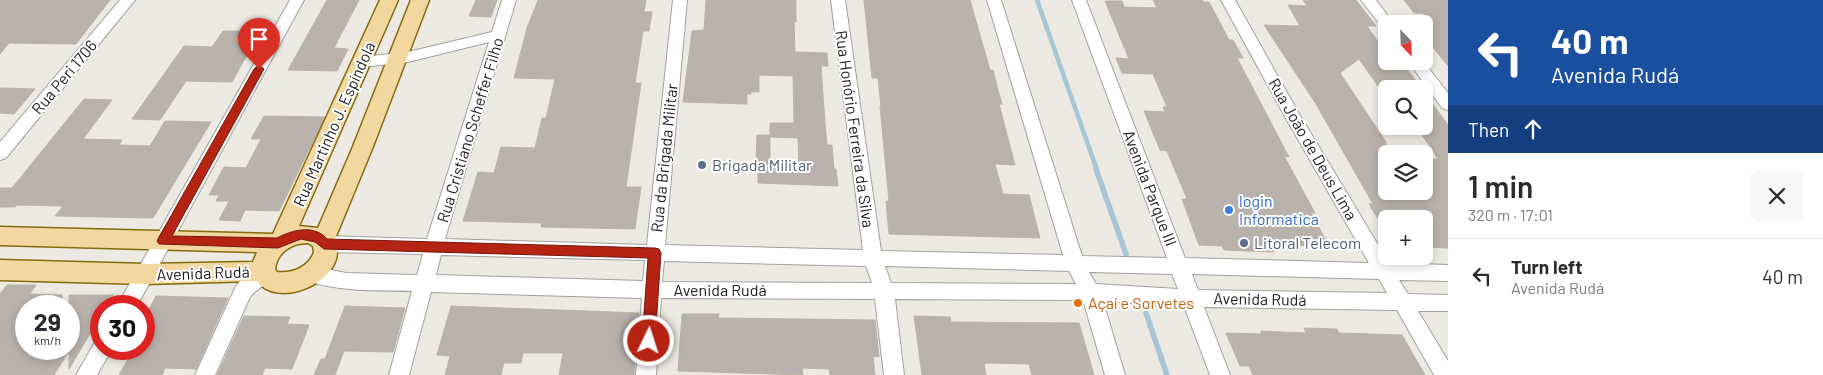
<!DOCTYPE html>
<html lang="en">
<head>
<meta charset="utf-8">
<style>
	body { margin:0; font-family:Barlow,sans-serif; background:#f7f7f7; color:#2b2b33; height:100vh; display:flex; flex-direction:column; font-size:19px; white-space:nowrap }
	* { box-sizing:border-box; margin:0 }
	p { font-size:16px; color:#7c7c81 }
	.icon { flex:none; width:28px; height:28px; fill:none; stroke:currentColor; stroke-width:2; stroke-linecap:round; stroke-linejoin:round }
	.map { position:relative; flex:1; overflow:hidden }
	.details { display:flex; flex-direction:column; background:#fff; width:375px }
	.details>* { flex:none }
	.guide { background:#1a4fa0; color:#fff; overflow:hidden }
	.needle { width:32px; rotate:157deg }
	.buttons { position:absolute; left:1378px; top:15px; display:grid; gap:10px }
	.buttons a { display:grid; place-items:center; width:55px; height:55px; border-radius:8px; background:#fff; box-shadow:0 2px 8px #0003; font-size:25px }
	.speed { position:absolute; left:15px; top:295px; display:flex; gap:10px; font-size:25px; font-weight:700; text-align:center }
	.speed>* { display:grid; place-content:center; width:65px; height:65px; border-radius:50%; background:#fff; box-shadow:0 2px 8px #0003; line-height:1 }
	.speed small { font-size:12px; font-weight:400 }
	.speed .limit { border:8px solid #d22; background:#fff; color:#111 }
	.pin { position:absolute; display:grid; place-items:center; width:42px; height:42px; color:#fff; margin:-51px -21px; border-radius:50% 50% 50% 0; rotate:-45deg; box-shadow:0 0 5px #0007 }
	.pin .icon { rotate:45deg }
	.me { position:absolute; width:55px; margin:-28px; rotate:4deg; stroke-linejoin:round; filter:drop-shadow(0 0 4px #0008) }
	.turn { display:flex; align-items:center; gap:18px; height:105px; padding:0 20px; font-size:22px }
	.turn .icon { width:65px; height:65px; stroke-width:2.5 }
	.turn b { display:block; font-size:35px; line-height:42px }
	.then { display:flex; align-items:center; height:48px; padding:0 20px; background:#0003; gap:10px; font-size:19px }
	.round { display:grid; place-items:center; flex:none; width:52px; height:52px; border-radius:8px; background:#f7f7f7 }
	.headline { display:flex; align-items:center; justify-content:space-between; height:85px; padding:0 20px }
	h1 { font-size:30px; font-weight:600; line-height:38px }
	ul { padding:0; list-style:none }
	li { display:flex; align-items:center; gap:15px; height:75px; padding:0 20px; border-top:1px solid #e1e1e2 }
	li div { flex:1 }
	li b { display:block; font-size:19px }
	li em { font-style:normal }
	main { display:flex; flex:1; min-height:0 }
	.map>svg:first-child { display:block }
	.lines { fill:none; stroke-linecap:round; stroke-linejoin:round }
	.stream-far1 { stroke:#a6c6d6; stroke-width:4.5 }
	.stream { stroke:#a6c6d6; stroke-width:5.5 }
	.building { fill:#b9b2ac; stroke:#bcb2a6 }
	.minor-casing { stroke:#a0a0a0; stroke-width:2 }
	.major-casing { stroke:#856a0e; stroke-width:3 }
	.minor { fill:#fff; fill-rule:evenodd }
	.major { fill:#f2d7a1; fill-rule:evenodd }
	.route { fill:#b52313; stroke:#76170c }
	.service-dot { fill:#5c6f8a; stroke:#fff; stroke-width:2 }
	.shop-dot { fill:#3f7fe0; stroke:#fff; stroke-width:2 }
	.food-dot { fill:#e8710a; stroke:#fff; stroke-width:2 }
	.labels { text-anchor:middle; stroke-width:4; stroke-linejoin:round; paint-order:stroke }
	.street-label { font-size:16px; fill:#1c1c1c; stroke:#fff }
	.service-label { font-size:16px; fill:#4e5e75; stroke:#fff; text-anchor:start }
	.shop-label { font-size:16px; fill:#366cbe; stroke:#fff; text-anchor:start }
	.food-label { font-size:16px; fill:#c56008; stroke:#fff; text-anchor:start }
</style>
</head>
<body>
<main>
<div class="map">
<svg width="1448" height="375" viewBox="0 0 1448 375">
	<rect width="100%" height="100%" fill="#eceae2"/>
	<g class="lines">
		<!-- stream-far1 -->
		<path class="stream-far1" d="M1037 0 1097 170"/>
		<!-- stream -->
		<path class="stream" d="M1096 169 1126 254
			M1146 313 1167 375"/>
	</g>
	<!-- building -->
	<path class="building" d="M0 0H110L76 44 9 43 0 54Z
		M327 0H359L334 48 348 49 337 71 288 70Z
		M476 0H497L491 17 469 16Z
		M538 0H646L644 12H652L649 31H643L635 83H641L626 187H641L635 229 541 227 542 223 463 221 478 172 494 173 501 147 535 148 542 118H546L555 79 514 78 527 28Z
		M706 0H796V22L794 21 795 52 827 53 828 66H821L825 124 827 145H832L834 169H836L838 186 758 183V167L799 168 798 138 770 137V165H756L757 135H770V123H794L793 76 759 75V92H751V94H747V104L683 102 692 31 704 30Z
		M864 0H970L990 70H993L998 90 1002 104H999L1015 165 995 164 1003 194 1029 195 1040 238 889 234 886 201H889L880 106H881L878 78H872Z
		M1153 0H1202L1204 2H1209L1229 40H1233L1243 58H1237L1289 157 1284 156 1315 213H1311L1329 246 1271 245 1274 252 1224 250 1222 246 1199 245 1182 199H1187L1167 151 1160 150 1144 111 1165 112 1163 107H1167L1153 74 1122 73 1116 58 1129 59 1105 1H1122L1124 7 1157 8Z
		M1303 0H1356L1376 26H1367L1386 53V61L1402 62 1422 89H1380L1359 59 1340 73 1386 142V191H1420L1424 197V159H1438L1416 126H1424V92L1448 125V248L1424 247V219H1378L1369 204H1373L1316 104 1264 25 1300 26 1288 5 1307 6Z
		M1404 0H1448V66L1424 36V13H1414Z
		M223 31H254L245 46H252L232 82 186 81 160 120 132 119 184 46 212 47Z
		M0 88 35 89 14 114 0 113Z
		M84 99 112 100 83 139 122 140 119 145 150 146 165 121 211 122 153 218 55 216 63 206 17 205 15 207H0V188H12Z
		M264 116 325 117 279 211 245 210 240 221 219 220 229 201H216L219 195H209L224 167 246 168 261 139H251Z
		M7 285H36L30 294 62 295V306H26V349H69V295H114L107 306H101V315L69 369V351L54 375H0V294Z
		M156 296 228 298 196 369 165 368 162 375H119L134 349H144V319Z
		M345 306 405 308 393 352 344 351 335 375H314L321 359H325Z
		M451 306 639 313 634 375H559L563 353H523L521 363H504L501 375H445L450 356 437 355Z
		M682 314H719L718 318 875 320 879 357 873 356 875 375H830L829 369 802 368 803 375 678 371Z
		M244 316 290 317 287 324 309 325 292 369 265 368 262 375H217Z
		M914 316 950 317 951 322 1079 323 1094 375H1032L1029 364 988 363 984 364 986 375H922Z
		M1304 328 1337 329 1339 333 1402 335 1425 375H1253L1249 366H1240L1226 333 1262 334 1261 331 1306 333Z"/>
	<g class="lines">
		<defs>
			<path id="minor" d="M120 0H135L6 158 0 160V142Z
				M290 0H304L137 306H117Z
				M502 0H516L445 239 647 245 673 0H687L665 245 863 250 831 0H845L881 251 1063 255 987 0H1001L1082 256 1167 258 1072 0H1086L1185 258 1369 263 1284 115 1221 0H1235L1298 112 1389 263 1448 265V281L1399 280 1408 294 1448 295V311H1418L1448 361V375H1434L1397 310 1204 307 1230 375H1210L1184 306 1103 301 1125 375H1105L1083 300 895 299 904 375H884L875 299 661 298 656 375H636L642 298 431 292 409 375H389L412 291C376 290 340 292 305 280L302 274 305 268 312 266 346 273 417 275 423 254 324 252 317 249 315 244 317 239 324 236 427 239 489 42 408 62 362 67 357 66 354 62 357 58 362 57 408 52 492 32ZM441 255 645 260 643 281 436 275ZM664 261 866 266 872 283 662 282ZM885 266 1069 271 1076 284 891 283ZM1089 272 1172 274 1178 289 1096 284ZM1192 274 1379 279 1387 293 1198 290Z
				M1361 0H1376L1394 24H1386V29L1382 27Z
				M1408 61H1423L1448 93V110L1442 108Z
				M264 267 271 269 274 275C269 284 257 288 250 297L215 375H195L236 286 244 276Z
				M101 340V349H112L97 375H76L95 342Z"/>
			<path id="major" d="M380 0H398L299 226 318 228 352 149 411 0H429L372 149 334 241C335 244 337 249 337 253 335 285 277 308 257 281L146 284 0 280V260L146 264 253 262 257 252 0 245V227L273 234ZM308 243 313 246 314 252C309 267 292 274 277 272L275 269C277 252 292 243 308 243Z"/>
		</defs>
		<!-- minor casing -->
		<use href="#minor" class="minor-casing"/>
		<!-- major casing -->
		<use href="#major" class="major-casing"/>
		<!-- minor -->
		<use href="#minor" class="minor"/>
		<!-- major -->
		<use href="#major" class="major"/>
	</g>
	<!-- route -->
	<path class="route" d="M259 65 264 69 172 236 277 238C292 230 314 224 327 239L655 248 659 249 661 253 655 341 653 345 649 347 644 345 642 341 648 258 324 249 315 242 301 239 278 248 159 244 157 241 159 237 254 69Z"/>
	<!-- markers -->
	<g class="service-dot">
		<circle cx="702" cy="165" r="5"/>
		<circle cx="1244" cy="243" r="5"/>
	</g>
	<circle class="shop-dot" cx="1229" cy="210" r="5"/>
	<circle class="food-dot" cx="1078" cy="303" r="5"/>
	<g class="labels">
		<!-- street labels -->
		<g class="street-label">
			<text transform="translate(64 77) rotate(-50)" y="6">Rua Peri 1706</text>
			<text transform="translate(334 124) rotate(-66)" y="6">Rua Martinho J. Espíndola</text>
			<text transform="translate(855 129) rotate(82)" y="6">Rua Honório Ferreira da Silva</text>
			<text transform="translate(470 130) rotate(-73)" y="6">Rua Cristiano Scheffer Filho</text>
			<text transform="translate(1313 149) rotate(60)" y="6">Rua João de Deus Lima</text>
			<text transform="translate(664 158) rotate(-84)" y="6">Rua da Brigada Militar</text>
			<text transform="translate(1150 188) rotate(69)" y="6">Avenida Parque III</text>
			<text transform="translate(203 273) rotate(-2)" y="6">Avenida Rudá</text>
			<text x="720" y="296">Avenida Rudá</text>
			<text transform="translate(1260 299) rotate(1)" y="6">Avenida Rudá</text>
		</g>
		<!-- service labels -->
		<g class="service-label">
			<text x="712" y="171">Brigada Militar</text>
			<text x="1254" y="249">Litoral Telecom</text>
		</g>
		<!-- shop labels -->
		<g class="shop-label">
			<text x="1239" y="207">login<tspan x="1239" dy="18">Informatica</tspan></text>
		</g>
		<!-- food labels -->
		<g class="food-label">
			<text x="1088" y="309">Açaí e Sorvetes</text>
		</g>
	</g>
</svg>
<div class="buttons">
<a><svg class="needle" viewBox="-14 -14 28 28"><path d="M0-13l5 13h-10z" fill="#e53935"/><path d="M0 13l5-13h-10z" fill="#7c7c81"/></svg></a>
<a><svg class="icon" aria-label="search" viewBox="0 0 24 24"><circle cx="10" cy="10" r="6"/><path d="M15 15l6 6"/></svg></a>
<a><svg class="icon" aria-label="layers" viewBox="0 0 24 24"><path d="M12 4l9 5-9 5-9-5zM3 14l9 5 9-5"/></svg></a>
<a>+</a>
</div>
<div class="speed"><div>29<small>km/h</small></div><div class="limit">30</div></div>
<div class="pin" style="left:259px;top:69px;background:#d93025"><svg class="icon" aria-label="arrive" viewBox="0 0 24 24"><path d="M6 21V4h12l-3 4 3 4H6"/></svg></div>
<svg class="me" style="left:649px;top:341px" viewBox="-20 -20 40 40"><circle r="17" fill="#b52313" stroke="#fff" stroke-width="3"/><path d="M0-11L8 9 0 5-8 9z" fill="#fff"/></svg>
</div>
<section class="details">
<div class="guide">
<div class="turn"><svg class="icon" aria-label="left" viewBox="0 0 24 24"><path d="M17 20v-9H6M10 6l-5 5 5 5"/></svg><div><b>40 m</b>Avenida Rudá</div></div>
<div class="then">Then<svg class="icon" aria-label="ahead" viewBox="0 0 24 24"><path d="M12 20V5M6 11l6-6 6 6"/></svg></div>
</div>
<div class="headline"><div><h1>1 min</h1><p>320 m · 17:01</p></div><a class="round"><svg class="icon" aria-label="close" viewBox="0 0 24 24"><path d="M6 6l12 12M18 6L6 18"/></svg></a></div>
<ul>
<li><svg class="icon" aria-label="left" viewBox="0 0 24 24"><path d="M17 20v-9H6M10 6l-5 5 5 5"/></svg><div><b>Turn left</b><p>Avenida Rudá</p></div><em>40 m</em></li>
</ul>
</section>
</main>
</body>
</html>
